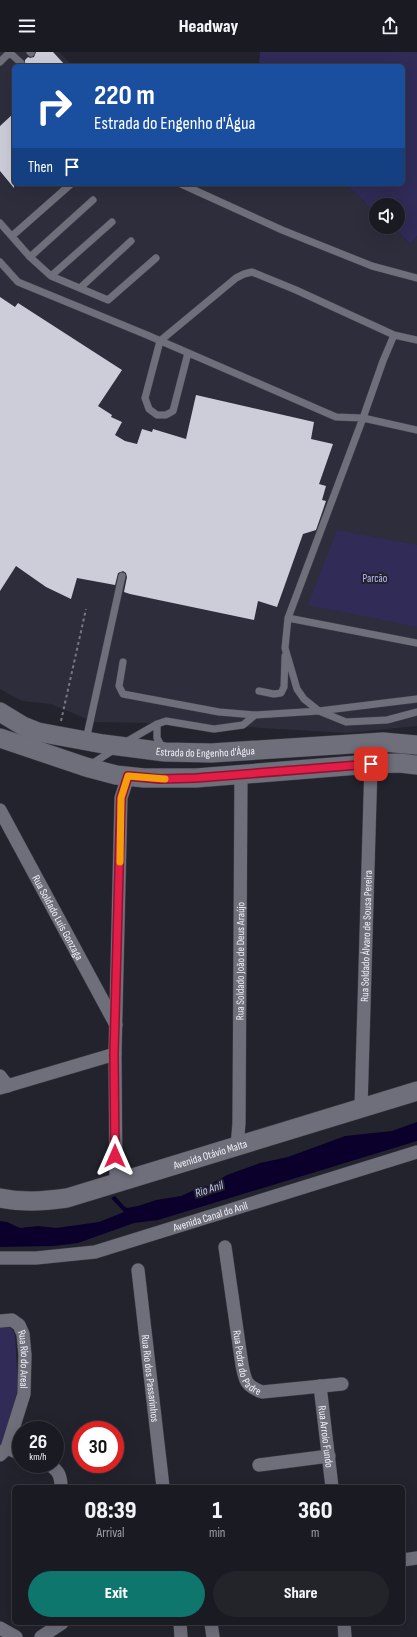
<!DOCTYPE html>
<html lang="en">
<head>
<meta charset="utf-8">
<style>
	body { margin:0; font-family:"Sofia Sans Condensed",sans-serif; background:#23232a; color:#f1f3f6; height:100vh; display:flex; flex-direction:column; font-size:15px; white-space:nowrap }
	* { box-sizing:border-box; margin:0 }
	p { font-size:13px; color:#9fa1a5 }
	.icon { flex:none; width:22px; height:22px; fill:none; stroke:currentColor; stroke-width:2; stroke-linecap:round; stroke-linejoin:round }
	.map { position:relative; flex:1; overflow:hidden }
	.drawer { position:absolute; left:12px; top:1433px; width:393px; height:140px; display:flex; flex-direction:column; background:#1a1a22; border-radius:6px; box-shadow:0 4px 16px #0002,0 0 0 1px #383840 }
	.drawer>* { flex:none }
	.hud { position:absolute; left:12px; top:12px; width:393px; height:122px; border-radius:6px; box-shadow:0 4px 16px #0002,0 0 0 1px #383840; background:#1a4fa0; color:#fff; overflow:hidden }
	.controls { position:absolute; left:369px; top:146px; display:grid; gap:8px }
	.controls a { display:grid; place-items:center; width:36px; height:36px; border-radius:50%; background:#1a1a22; box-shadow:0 4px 16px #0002,0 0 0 1px #383840; font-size:20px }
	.speed { position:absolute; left:12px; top:1369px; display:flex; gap:8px; font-size:20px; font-weight:700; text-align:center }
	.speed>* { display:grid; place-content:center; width:52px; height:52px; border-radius:50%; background:#1a1a22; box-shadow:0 4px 16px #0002,0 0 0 1px #383840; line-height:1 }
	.speed small { font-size:10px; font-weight:400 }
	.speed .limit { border:6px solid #d22; background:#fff; color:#111 }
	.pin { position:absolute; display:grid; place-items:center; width:34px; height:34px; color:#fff; margin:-17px; border-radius:8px; box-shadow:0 2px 6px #0006 }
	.me { position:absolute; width:44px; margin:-22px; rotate:0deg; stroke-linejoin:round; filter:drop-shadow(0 0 3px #0008) }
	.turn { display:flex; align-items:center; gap:14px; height:84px; padding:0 16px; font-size:18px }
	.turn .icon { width:52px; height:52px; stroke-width:2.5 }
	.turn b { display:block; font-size:28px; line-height:34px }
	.then { display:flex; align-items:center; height:38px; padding:0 16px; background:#0003; gap:8px; font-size:15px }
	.eta { display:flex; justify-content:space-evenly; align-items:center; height:68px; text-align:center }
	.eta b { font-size:24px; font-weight:800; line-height:28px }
	.cta { display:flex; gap:8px; margin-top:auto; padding:8px 16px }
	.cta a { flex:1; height:46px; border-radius:24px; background:#0f766e; color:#fff; font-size:16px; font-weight:800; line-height:46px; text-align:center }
	.cta a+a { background:#23232a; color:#f1f3f6 }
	header { display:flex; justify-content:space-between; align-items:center; height:52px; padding:0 16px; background:#1a1a22; font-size:18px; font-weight:800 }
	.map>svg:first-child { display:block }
	.built { fill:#2d2d3c }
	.green { fill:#302b57 }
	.water { fill:#0b002c }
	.building { fill:#cdcdda }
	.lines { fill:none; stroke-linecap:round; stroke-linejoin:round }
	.lane-casing { stroke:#3f3e46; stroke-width:8 }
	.street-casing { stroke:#3f3e46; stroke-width:14 }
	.secondary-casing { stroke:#3f3e46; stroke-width:20 }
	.path { stroke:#787880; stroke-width:2; stroke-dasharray:3 3; stroke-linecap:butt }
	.lane { stroke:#6f6f7b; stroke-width:7 }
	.street { stroke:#6f6f7b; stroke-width:13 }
	.secondary { stroke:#6f6f7b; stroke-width:19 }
	.route-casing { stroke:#92132f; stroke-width:10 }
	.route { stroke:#e11d48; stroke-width:7 }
	.slow { stroke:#f59e0b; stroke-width:7 }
	.labels { text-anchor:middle; stroke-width:4; stroke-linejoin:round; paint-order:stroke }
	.park-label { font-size:11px; fill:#bebcff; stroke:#23232d }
	.street-label { font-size:11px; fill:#f0f0f6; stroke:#23232d }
	.water-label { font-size:12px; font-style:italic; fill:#c7c6f8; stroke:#23232d }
</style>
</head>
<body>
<header><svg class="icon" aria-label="menu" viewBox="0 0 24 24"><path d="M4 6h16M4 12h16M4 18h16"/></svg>Headway<svg class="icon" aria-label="share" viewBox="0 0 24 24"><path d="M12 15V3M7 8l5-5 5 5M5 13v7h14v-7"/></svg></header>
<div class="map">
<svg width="417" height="1585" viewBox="0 0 417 1585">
	<rect width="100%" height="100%" fill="#23232d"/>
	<!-- built -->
	<path class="built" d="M0 0H59L73 14H14V132H345L376 161V175H392L411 192 417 184V674L346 681 198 672 94 670 51 652 22 649 0 637Z"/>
	<!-- green -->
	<path class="green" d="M260 0H417V184L411 192 392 175H398V153H376V161L345 132H403V14H259Z
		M337 478 417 493V575L308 553Z
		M6 1274 12 1277 15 1283 18 1336 3 1392 0 1396V1275Z"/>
	<!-- water -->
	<path class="water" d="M417 1070V1089L158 1168 134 1171 78 1191 54 1194 0 1195V1169L7 1170 20 1176 38 1174 56 1176 99 1170 124 1160 111 1146 115 1144 124 1154 127 1156 138 1154 156 1148 181 1144 201 1135 208 1134 227 1123 260 1111 288 1105 345 1084 392 1079Z"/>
	<!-- building -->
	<path class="building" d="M36 0H53L66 14H25V8L28 5 30 6 34 5Z
		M14 61V136L0 119V74Z
		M0 245 15 255 18 251 122 318 98 354 112 363 111 365 122 370 115 383 125 389 137 392 142 377 152 380 153 377 186 387 196 343 314 370 311 387 333 392 319 432 326 434 322 448 326 449 316 478 303 482 277 555 258 549 254 568 130 542 124 540 127 525 126 521 123 519 118 521 115 533 77 526 71 547 46 535 16 514 0 539Z"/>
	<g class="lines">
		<defs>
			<path id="lane" d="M9 0 21 11
				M30 0 31 1
				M0 10 10 0
				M181 132 282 178 372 214 417 226
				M0 171 30 205 51 224 108 248 156 206
				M12 184 71 132
				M30 205 93 148
				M0 210 18 230 147 283 336 365 363 366 417 378
				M51 224 112 170
				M80 236 131 189
				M394 283 383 309 363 366 288 566 285 596 297 637 304 647 319 659 417 647
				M188 301 173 359 166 363H157L149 357 145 346 160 289 236 226 244 222 252 220 296 238 394 283 417 288
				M288 566 417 591
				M123 610 119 634 123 642 219 660 255 663 319 659 346 670 387 668 417 660
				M259 639 274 642 281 641 284 635 285 604
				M157 672V686L163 697
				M86 688 122 524
				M124 691 157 672 166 669 214 677 243 673 255 663
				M90 713 115 697"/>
			<g id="street">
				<path id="s1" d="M0 758 116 973"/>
				<path d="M0 1024 8 1034"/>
				<path d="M0 1036 115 1002"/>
				<path id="s2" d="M361 1056 371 712"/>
				<path id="s3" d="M237 1095 239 1071 241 723"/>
				<path d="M116 1132 115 1002 121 746 128 724"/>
				<path id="s4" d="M225 1195 242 1313C245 1329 246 1334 262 1340L342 1332"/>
				<path id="s5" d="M0 1206H36L95 1200 417 1100"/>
				<path id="s6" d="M138 1218 163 1435"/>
				<path id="s7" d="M0 1269 12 1268 19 1273 23 1282 25 1303 24 1342 7 1396 0 1403"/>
				<path id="s8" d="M320 1334 332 1435"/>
				<path d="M7 1396 21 1402"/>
				<path d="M48 1412C58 1418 61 1423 61 1435"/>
				<path d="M259 1413 329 1404"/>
				<path d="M403 1508 417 1506"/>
				<path d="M180 1571 181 1585"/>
				<path d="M211 1571 213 1585"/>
				<path d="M344 1571 345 1585"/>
				<path d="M0 1576 16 1585"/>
				<path d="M41 1585 62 1571"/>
			</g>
			<g id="secondary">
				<path id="s9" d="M0 660 23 674 38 680 103 692 165 700 211 701 383 690 417 693"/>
				<path d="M0 686 86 715 116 723 144 726H196L371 712 400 711 417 713"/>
				<path id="s10" d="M0 1146C23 1151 44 1149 67 1146L417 1039"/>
			</g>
		</defs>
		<!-- lane casing -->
		<use href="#lane" class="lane-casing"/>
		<!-- street casing -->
		<use href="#street" class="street-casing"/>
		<!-- secondary casing -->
		<use href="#secondary" class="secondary-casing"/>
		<!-- path -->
		<path class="path" d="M61 669 86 557"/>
		<!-- lane -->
		<use href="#lane" class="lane"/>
		<!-- street -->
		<use href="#street" class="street"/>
		<!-- secondary -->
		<use href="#secondary" class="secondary"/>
	</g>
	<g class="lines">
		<defs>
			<path id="route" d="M115 1104 114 1002 121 746 128 724 160 727 196 726 371 712"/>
		</defs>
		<!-- route casing -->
		<use href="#route" class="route-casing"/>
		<!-- route -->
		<use href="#route" class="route"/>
		<!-- slow -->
		<path class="slow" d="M120 810 121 746 128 724 165 727"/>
	</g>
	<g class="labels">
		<!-- park labels -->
		<g class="park-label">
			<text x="375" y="530">Parcão</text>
		</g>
		<!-- street labels -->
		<g class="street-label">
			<text dy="4" stroke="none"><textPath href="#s9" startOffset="212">Estrada do Engenho d'Água</textPath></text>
			<text dy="4" stroke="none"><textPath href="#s1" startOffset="122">Rua Soldado Luís Gonzaga</textPath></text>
			<text dy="4" stroke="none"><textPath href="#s2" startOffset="172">Rua Soldado Álvaro de Sousa Pereira</textPath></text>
			<text dy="4" stroke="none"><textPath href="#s3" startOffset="186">Rua Soldado João de Deus Araújo</textPath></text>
			<text dy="4" stroke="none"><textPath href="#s10" startOffset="217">Avenida Otávio Malta</textPath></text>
			<text dy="4" stroke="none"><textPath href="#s5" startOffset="216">Avenida Canal do Anil</textPath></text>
			<text dy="4" stroke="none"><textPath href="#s4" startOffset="119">Rua Pedra do Padre</textPath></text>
			<text dy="4" stroke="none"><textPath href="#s7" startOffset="56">Rua Rio do Areal</textPath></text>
			<text dy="4" stroke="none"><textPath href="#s6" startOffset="109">Rua Rio dos Passarinhos</textPath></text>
			<text dy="4" stroke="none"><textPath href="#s8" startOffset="51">Rua Arroio Fundo</textPath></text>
		</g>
		<!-- water labels -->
		<g class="water-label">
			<text transform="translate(209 1137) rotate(-18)" y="4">Rio Anil</text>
		</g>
	</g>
</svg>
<div class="controls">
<a><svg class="icon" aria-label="sound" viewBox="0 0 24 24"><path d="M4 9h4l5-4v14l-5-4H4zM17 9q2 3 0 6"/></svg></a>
</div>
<div class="speed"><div>26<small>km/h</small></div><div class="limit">30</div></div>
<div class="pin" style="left:371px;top:712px;background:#d93025"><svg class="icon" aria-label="arrive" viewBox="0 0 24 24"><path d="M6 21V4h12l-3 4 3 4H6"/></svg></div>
<svg class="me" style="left:115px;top:1104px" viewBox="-20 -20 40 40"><path d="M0-17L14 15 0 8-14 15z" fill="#e11d48" stroke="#fff" stroke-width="4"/></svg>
<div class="hud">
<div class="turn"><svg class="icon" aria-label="right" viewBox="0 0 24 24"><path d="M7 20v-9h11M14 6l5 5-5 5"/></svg><div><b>220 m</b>Estrada do Engenho d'Água</div></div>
<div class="then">Then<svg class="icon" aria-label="arrive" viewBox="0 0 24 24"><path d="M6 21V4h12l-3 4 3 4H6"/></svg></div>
</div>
<section class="drawer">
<div class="eta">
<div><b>08:39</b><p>Arrival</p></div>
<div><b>1</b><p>min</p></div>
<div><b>360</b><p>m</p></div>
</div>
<div class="cta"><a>Exit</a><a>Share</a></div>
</section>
</div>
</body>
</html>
